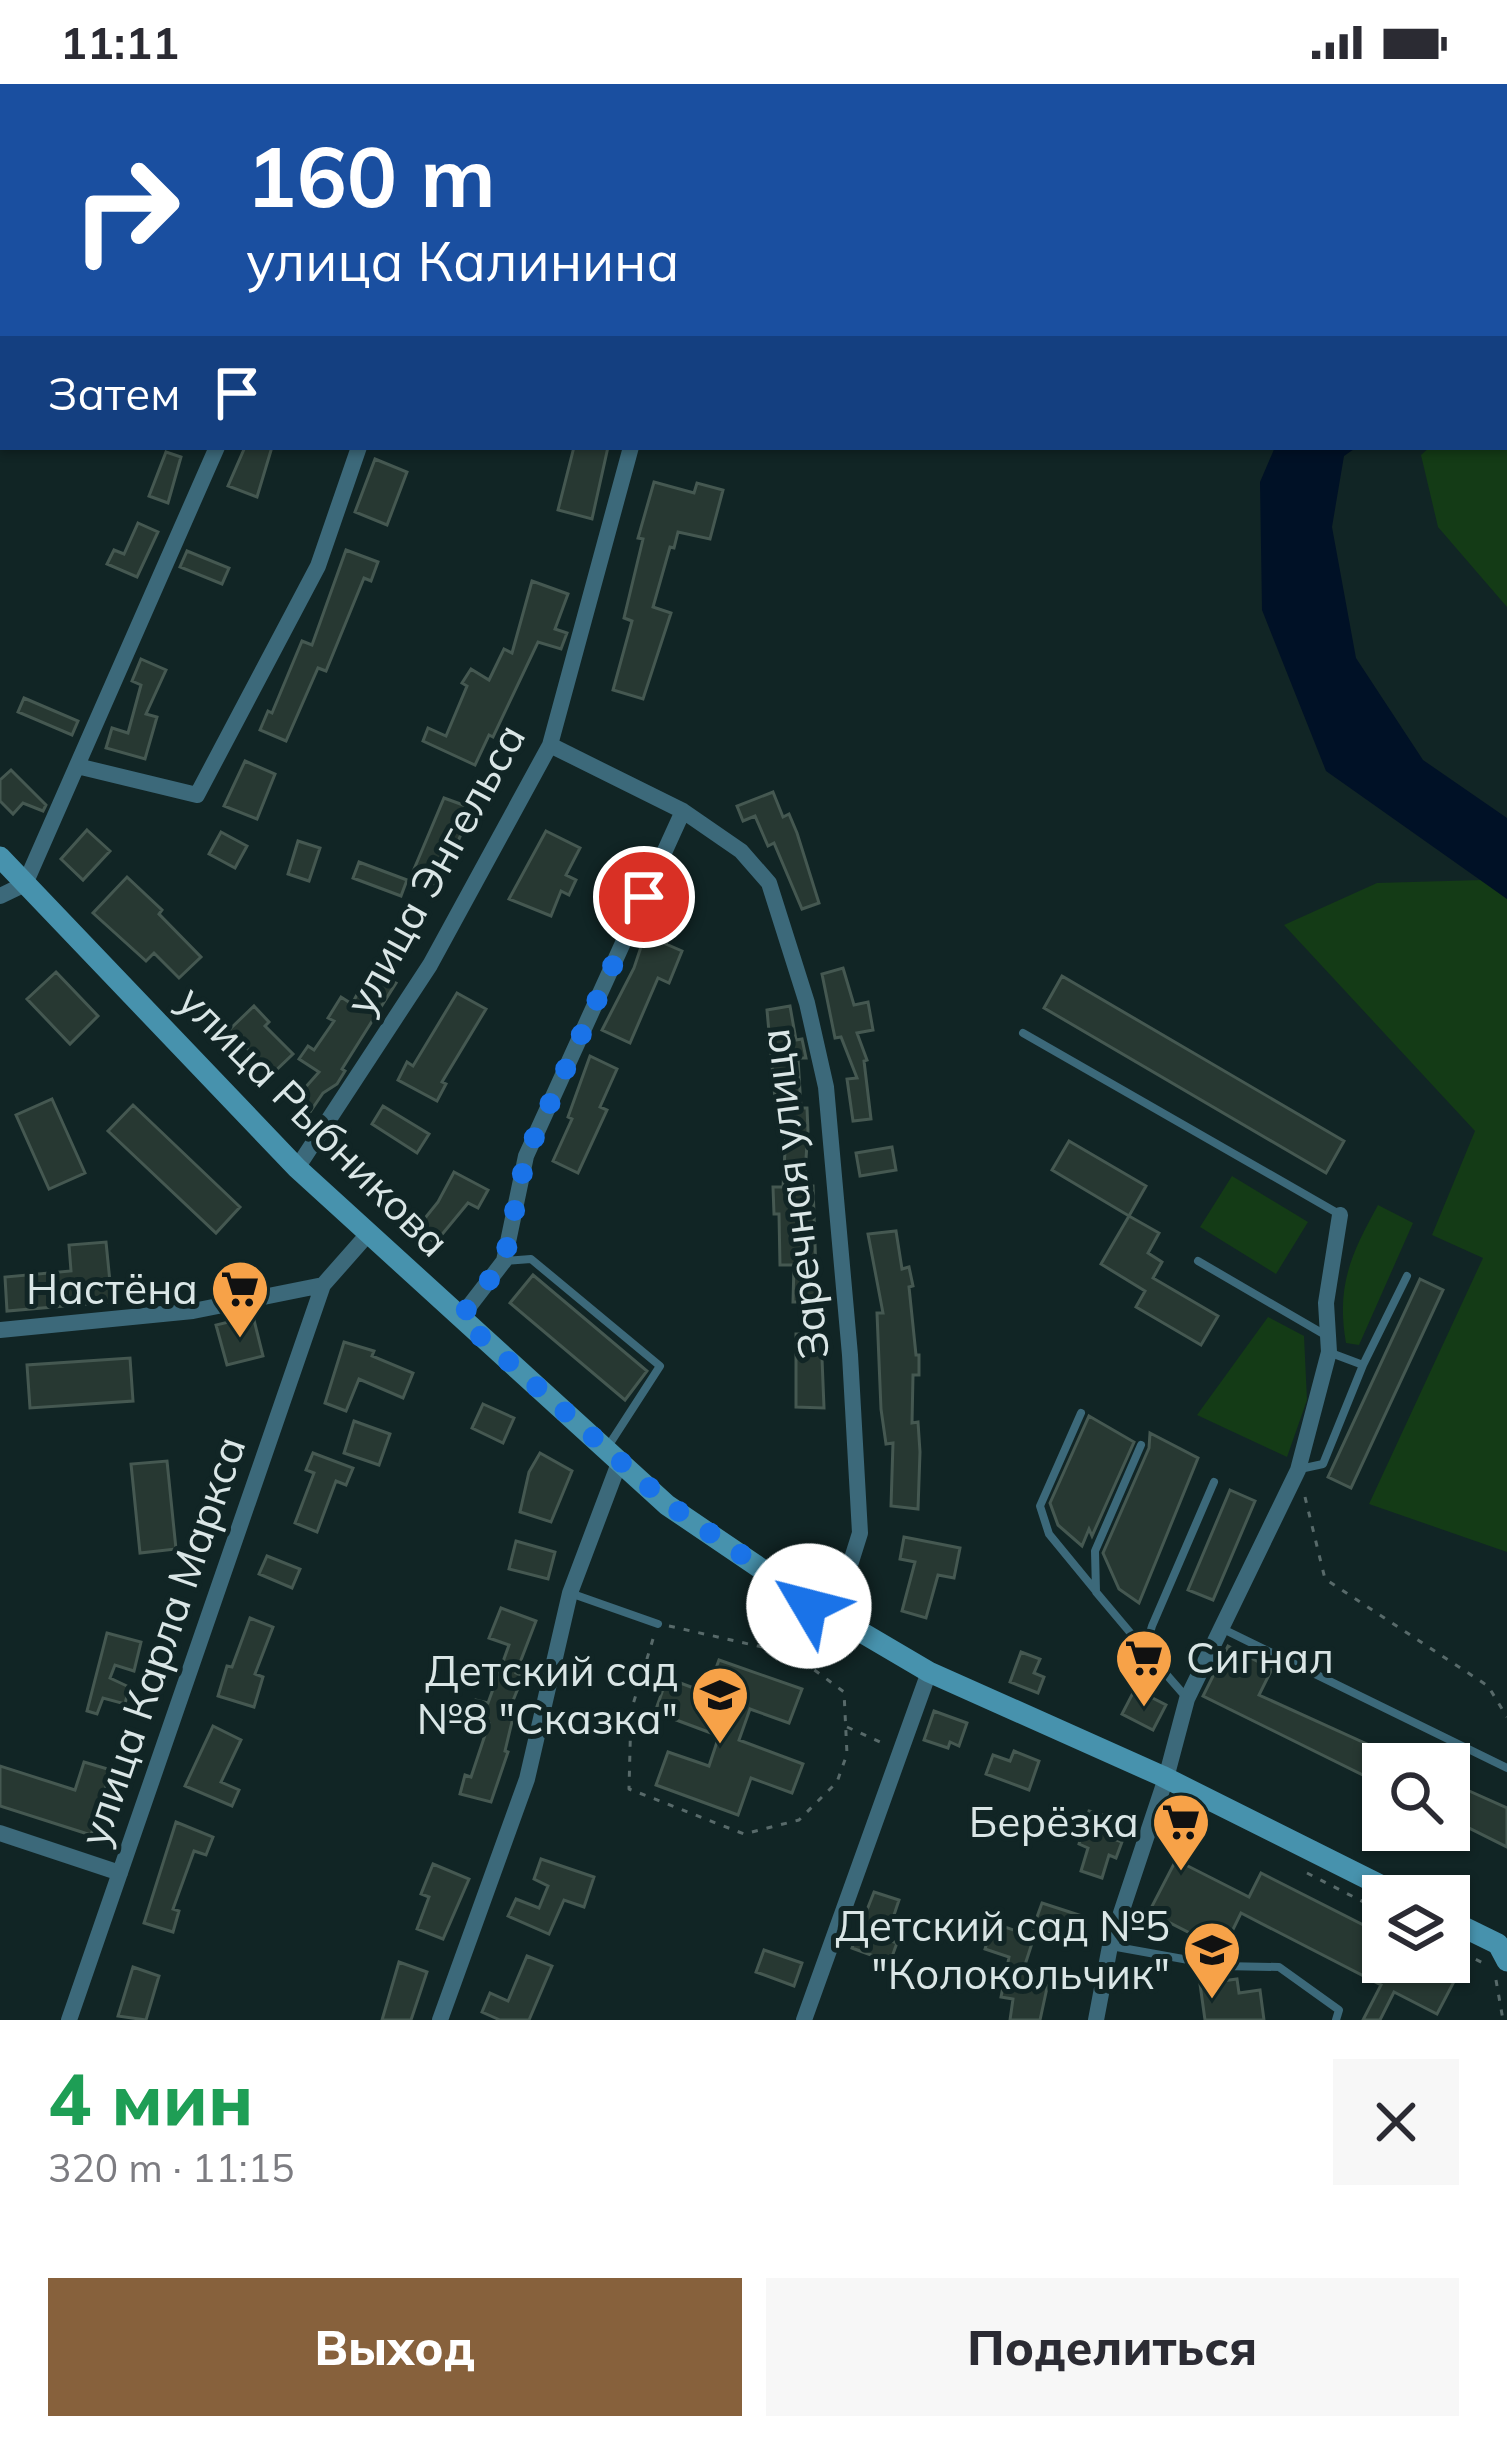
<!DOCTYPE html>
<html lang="ru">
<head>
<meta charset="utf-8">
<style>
	body { margin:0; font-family:Mulish,sans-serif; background:#f7f7f7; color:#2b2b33; height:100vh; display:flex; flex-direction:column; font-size:45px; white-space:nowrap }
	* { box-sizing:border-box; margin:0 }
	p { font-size:39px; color:#7c7c81 }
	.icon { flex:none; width:66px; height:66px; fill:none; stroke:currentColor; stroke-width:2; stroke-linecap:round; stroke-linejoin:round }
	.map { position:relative; height:1936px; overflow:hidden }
	.drawer { display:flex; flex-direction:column; background:#fff; flex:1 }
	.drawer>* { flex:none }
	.guide { position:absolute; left:0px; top:0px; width:1509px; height:366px; box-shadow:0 3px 9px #0004; background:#1a4fa0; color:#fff; overflow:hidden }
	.buttons { position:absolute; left:1362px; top:1659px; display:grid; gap:24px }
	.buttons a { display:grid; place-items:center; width:108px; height:108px; border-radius:0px; background:#fff; box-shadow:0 3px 9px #0004; font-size:60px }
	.pin { position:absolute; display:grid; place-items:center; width:102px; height:102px; color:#fff; margin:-51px; border:6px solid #fff; border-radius:50%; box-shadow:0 3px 12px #0007 }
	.me { position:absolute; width:132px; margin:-66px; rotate:307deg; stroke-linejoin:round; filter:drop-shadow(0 0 9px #0008) }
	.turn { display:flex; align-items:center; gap:42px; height:252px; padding:0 48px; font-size:54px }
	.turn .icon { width:156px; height:156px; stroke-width:2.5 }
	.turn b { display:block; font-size:84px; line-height:102px }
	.then { display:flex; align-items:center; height:114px; padding:0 48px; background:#0003; gap:24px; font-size:45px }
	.round { display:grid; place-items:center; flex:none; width:126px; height:126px; border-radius:0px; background:#f7f7f7 }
	.head { display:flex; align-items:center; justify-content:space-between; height:204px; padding:0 48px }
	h1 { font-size:72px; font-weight:800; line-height:90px; color:#1e9e55 }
	.action { display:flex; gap:24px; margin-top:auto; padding:24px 48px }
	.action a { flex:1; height:138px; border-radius:0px; background:#87613c; color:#fff; font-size:48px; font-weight:800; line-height:138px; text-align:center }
	.action a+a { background:#f7f7f7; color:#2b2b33 }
	.status { display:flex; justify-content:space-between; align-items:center; height:84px; padding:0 60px; background:#fff; direction:ltr }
	.status svg { height:33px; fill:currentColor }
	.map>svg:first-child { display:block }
	.green { fill:#143b16 }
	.water { fill:#001126 }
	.building { fill:#273832; stroke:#455851; stroke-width:3 }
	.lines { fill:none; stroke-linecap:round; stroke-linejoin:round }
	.path { stroke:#586a6a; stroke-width:3; stroke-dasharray:6 9; stroke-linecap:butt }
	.lane { stroke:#3c697a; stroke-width:8 }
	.street { stroke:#3c697a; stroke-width:16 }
	.secondary { stroke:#4792ad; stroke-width:21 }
	.route { stroke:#1a73e8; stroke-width:21; stroke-dasharray:0 37.8 }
	.labels { text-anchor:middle; stroke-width:10; stroke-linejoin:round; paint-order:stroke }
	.street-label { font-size:42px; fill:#dae6e6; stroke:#112525 }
	.poi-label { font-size:42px; fill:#dae6e6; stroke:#112525; text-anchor:end }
</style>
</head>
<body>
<div class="status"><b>11:11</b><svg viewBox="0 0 49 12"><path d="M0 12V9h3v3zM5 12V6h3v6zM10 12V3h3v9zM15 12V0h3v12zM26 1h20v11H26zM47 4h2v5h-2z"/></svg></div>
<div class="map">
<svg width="1507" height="1936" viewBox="0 0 1507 1936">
	<rect width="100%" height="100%" fill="#112525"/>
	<!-- green -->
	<path class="green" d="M1507 204V523L1438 443 1421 371 1430 363H1506Z
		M1482 796 1507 815V1468L1369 1420 1483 1174 1432 1151 1475 1047 1284 841 1377 799Z
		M1232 1092 1308 1138 1276 1190 1200 1143Z
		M1378 1121 1413 1139 1359 1261 1346 1259C1336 1202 1351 1170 1378 1121Z
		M1268 1233 1304 1252 1307 1316 1287 1373 1197 1331Z"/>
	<!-- water -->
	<path class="water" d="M1275 363H1357L1344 372 1332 443 1356 574 1423 676 1507 734V815L1326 687 1262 526 1260 398Z"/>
	<!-- building -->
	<path class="building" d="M245 363H272L257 413 228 402Z
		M574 363H608L592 435 558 426Z
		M166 368 181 373 168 419 149 412Z
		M375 375 407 388 387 441 355 428Z
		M654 398 694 409 697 399 723 406 710 455 678 448 674 464 670 463 653 523 671 529 643 615 613 606 632 537 624 534 643 455 638 454Z
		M138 439 158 448 137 493 107 480 114 466 124 470Z
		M346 466 378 478 371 497 364 494 326 587 318 584 286 657 260 646 268 627 272 629 302 557 312 561Z
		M187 467 229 484 222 500 180 483Z
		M532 497 568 510 555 545 567 549 561 565 538 558 493 653 489 651 475 681 423 657 428 644 446 652 467 602 462 599 471 585 489 596 504 565 512 569Z
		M141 575 166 586 146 630 157 633 145 675 106 664 112 644 128 649 141 601 132 597Z
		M24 614 78 637 72 651 18 628Z
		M245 677 275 690 257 735 224 722Z
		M11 686 46 721 43 727 23 719 13 730 0 717V696Z
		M773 708 783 733 789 730 797 749 819 819 802 825 774 759 768 762 755 732 743 737 737 722Z
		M444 714 466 722 458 746 462 748 439 802 412 790Z
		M87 746 110 767 83 796 61 775Z
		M546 747 580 764 566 791 576 796 569 811 561 807 551 832 509 815Z
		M221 748 247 762 235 784 209 770Z
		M298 757 320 764 309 797 288 790Z
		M359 778 407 796 401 812 353 794Z
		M127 793 162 826 159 830 201 873 179 894 154 869 146 877 93 829Z
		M656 818 681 829 666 860 682 867 669 899 658 894 630 959 602 946 634 884Z
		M843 884 854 921 868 918 873 946 857 949 867 976 864 977 871 1035 853 1037 847 995 857 994 841 953 835 954 822 890Z
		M370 886 396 899 342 985 345 987 337 1000 323 1009 310 1028 295 1015 319 988 299 975 308 962 314 966 334 937 328 934 341 913 352 920Z
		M56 888 98 932 70 960 27 915Z
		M1062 892 1344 1057 1326 1089 1044 924Z
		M457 909 486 925 442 998 446 1000 437 1017 398 996 407 978 413 982Z
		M254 922 269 938 265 942 293 970 271 991 230 945Z
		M790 922 796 956 802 955 806 974H798L801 1024H807L808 1047 804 1102H813L817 1218H793L794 1181H780L779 1130H774L773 1103H783L786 1048H778L767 926Z
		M590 972 617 985 600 1023 607 1026 578 1089 553 1077 572 1035 568 1033Z
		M52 1015 85 1089 49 1105 16 1031Z
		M133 1021 240 1123 216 1149 108 1047Z
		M383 1022 429 1050 417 1069 372 1040Z
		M1069 1057 1146 1102 1129 1132 1052 1086Z
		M892 1063 896 1086 860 1092 856 1069Z
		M454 1088 488 1106 478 1124 468 1119 435 1159 417 1144 438 1118Z
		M1129 1132 1159 1149 1148 1169 1162 1178 1153 1194 1218 1232 1201 1261 1136 1223 1145 1207 1101 1180Z
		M896 1147 902 1185 909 1183 913 1202 909 1203 916 1271H919V1291H913L912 1339 918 1338 920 1368 918 1425 891 1422 893 1359 886 1360 881 1325 877 1229H883L868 1150Z
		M106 1158 112 1218 7 1227 5 1193 71 1187 69 1161Z
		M533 1191 647 1287 625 1316 510 1219Z
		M1420 1195 1443 1206 1351 1404 1328 1393Z
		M253 1232 263 1272 227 1281 216 1241Z
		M796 1250H821L824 1324 796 1323Z
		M344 1258 374 1267 372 1272 413 1289 403 1314 359 1295 346 1327 325 1319Z
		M130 1274 133 1317 30 1324 27 1281Z
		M483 1320 514 1334 503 1359 472 1344Z
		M1089 1332 1134 1358 1092 1452 1089 1445 1082 1462 1058 1441 1050 1419Z
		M354 1337 390 1350 379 1381 344 1369Z
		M1150 1349 1198 1374 1139 1519 1119 1505 1103 1469 1149 1364Z
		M313 1369 353 1384 346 1401 336 1397 317 1448 295 1439 314 1389 306 1386Z
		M540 1369 572 1387 551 1438 520 1428 529 1388Z
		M167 1377 176 1465 140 1469 131 1380Z
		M1230 1406 1255 1417 1213 1516 1188 1506Z
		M904 1453 960 1464 954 1494 938 1491 926 1534 902 1527 915 1478 900 1475Z
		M516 1457 555 1468 548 1495 509 1485Z
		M267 1472 300 1485 292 1504 259 1490Z
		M501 1524 536 1537 516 1589 523 1592 510 1624 515 1625 505 1667 508 1668 491 1718 460 1710 465 1691 471 1693 489 1639 472 1635 476 1616 488 1619 509 1561 489 1554Z
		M250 1534 273 1543 255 1590 263 1593 254 1623 218 1612 227 1582 232 1583Z
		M107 1549 141 1558 134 1587 115 1581 110 1594 129 1603 125 1620 103 1614 97 1630 87 1627Z
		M1228 1562 1272 1585 1259 1611 1411 1680H1383V1701L1203 1612Z
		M1021 1568 1040 1575 1034 1589 1044 1593 1038 1609 1010 1598Z
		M719 1576 802 1605 789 1639 750 1625 739 1656 803 1680 792 1709 751 1694 738 1731 656 1701 668 1668 709 1682 719 1652 655 1628 667 1594 707 1609Z
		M1135 1605 1166 1621 1153 1646 1122 1630Z
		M934 1627 967 1639 959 1662 950 1658 948 1664 924 1656Z
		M213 1642 241 1656 221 1698 239 1706 232 1722 185 1702Z
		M1014 1667 1039 1677 1029 1706 986 1690 993 1671 1010 1677Z
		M84 1678 111 1686 91 1751 0 1722V1682L75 1706Z
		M1449 1698 1507 1724V1763L1449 1734Z
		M1089 1727 1120 1736 1114 1755 1122 1758 1116 1774 1109 1771 1102 1794 1081 1787 1088 1764 1079 1760Z
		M176 1738 213 1753 206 1771 194 1767 173 1825 179 1827 173 1848 144 1839Z
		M541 1775 594 1793 584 1823 564 1816 549 1850 508 1832 516 1815 539 1824 548 1802 534 1795Z
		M1176 1776 1249 1813 1261 1789 1383 1851V1878H1435L1458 1890 1437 1930 1394 1908 1380 1936H1363L1381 1901 1241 1829 1223 1866 1149 1828Z
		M433 1780 469 1795 443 1855 417 1845 429 1813 421 1810Z
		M874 1808 899 1816 886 1855 897 1859 890 1878 852 1864Z
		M1042 1819 1079 1831 1071 1857 1033 1844Z
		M993 1839 1034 1853 1024 1884 1050 1890 1040 1936H1010L1013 1915 1001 1913 1009 1873 985 1865Z
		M764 1866 802 1879 794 1902 756 1888Z
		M527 1872 552 1882 529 1936H500L482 1928 490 1909 508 1917Z
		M399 1878 427 1888 411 1936H382Z
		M133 1883 159 1892 146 1936 118 1932Z
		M1237 1895 1239 1909 1260 1906 1264 1936H1205L1200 1900Z"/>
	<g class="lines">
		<!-- path -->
		<path class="path" d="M1305 1413 1325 1495 1488 1602 1507 1633
			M669 1542 793 1570
			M653 1555 631 1627 629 1705 744 1750 799 1736 837 1698 847 1670 844 1608 793 1570 804 1536
			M847 1643 882 1659
			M1307 1789 1383 1828
			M1449 1862 1485 1880
			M1496 1896 1503 1936"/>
		<!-- lane -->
		<path class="lane" d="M738 3 763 0
			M1023 949 1339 1130
			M506 1177 531 1175 660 1282 607 1364
			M1198 1177 1327 1252
			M1331 1269 1363 1281 1407 1192
			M1081 1329 1040 1422 1049 1450 1095 1506
			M1141 1361 1095 1467 1096 1508 1144 1565
			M1300 1385 1323 1380 1363 1281
			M570 1509 658 1540
			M1223 1545 1507 1684
			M1186 1613 1145 1566 1152 1542 1214 1398
			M1111 1862 1222 1882 1279 1883 1339 1926 1336 1936"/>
		<!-- street -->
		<path class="street" d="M592 0 612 3
			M94 3 96 0
			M282 3 283 0
			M0 192 3 186
			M550 661 683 727 741 767 769 799 807 919 826 1003 850 1271 860 1449 834 1532
			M77 682 197 711 318 482 359 363
			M0 812 25 800 217 363
			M297 1084 430 881 550 661 631 363
			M460 1234 504 1177 526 1072 683 727
			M0 1246 193 1227 323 1201 368 1150
			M0 1749 120 1789
			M69 1936 323 1201
			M440 1936 527 1695 570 1509 619 1379
			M804 1936 929 1588
			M1096 1936 1110 1862 1166 1694 1187 1615 1298 1386 1329 1268 1326 1219 1340 1131"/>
		<!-- secondary -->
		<path class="secondary" d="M0 773 297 1084 667 1421 810 1518 929 1588 1162 1692 1402 1812
			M1449 1836 1498 1860 1507 1877"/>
	</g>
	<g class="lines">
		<!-- route -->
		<path class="route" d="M644 813 526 1072 504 1177 460 1234 668 1420 810 1518 809 1522"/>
	</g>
	<!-- icons -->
	<defs>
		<symbol id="supermarket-pin" viewBox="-11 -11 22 30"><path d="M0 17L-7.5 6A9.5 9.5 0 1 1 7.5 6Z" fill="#f7a248" stroke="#112525"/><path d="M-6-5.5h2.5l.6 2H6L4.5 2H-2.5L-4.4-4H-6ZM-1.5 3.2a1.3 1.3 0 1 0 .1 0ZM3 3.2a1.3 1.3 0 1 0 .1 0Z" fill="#111"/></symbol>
		<symbol id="school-pin" viewBox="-11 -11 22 30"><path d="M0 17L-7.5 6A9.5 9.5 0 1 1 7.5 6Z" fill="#f7a248" stroke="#112525"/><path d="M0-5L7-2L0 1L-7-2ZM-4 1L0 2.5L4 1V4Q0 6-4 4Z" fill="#111"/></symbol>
	</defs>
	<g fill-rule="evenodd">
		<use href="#supermarket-pin" x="207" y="1172" width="66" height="90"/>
		<use href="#supermarket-pin" x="1111" y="1541" width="66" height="90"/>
		<use href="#school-pin" x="687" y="1578" width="66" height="90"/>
		<use href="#supermarket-pin" x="1148" y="1705" width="66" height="90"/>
		<use href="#school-pin" x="1179" y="1833" width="66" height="90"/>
	</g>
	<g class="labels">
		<!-- street labels -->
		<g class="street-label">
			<text transform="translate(435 785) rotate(-61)" y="15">улица Энгельса</text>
			<text transform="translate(314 1037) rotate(45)" y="15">улица Рыбникова</text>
			<text transform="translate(794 1110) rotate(-97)" y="15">Заречная улица</text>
			<text transform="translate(162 1557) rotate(-71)" y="15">улица Карла Маркса</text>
		</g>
		<!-- poi labels -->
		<g class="poi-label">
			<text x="198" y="1220">Настёна</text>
			<text x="1186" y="1589" text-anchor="start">Сигнал</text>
			<text x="678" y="1602">Детский сад<tspan x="678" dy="48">№8 "Сказка"</tspan></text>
			<text x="1139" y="1753">Берёзка</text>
			<text x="1170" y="1857">Детский сад №5<tspan x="1170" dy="48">"Колокольчик"</tspan></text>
		</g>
	</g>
</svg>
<div class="buttons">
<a><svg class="icon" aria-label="search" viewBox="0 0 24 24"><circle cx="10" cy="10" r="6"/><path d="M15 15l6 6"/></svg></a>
<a><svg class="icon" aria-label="layers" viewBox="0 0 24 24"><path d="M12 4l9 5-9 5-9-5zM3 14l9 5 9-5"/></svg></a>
</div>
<div class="pin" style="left:644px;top:813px;background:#d93025"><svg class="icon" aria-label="arrive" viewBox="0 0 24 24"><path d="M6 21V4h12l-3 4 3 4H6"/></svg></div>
<svg class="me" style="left:809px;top:1522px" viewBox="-20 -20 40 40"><circle r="19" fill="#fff"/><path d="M0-13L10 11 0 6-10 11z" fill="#1a73e8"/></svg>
<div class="guide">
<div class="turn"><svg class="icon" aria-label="right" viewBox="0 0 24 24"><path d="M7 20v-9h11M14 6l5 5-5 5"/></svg><div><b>160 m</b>улица Калинина</div></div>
<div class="then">Затем<svg class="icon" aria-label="arrive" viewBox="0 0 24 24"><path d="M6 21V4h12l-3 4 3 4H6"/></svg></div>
</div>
</div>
<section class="drawer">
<div class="head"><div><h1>4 мин</h1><p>320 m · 11:15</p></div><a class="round"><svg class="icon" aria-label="close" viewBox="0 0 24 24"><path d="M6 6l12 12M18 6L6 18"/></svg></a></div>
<div class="action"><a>Выход</a><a>Поделиться</a></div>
</section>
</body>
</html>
